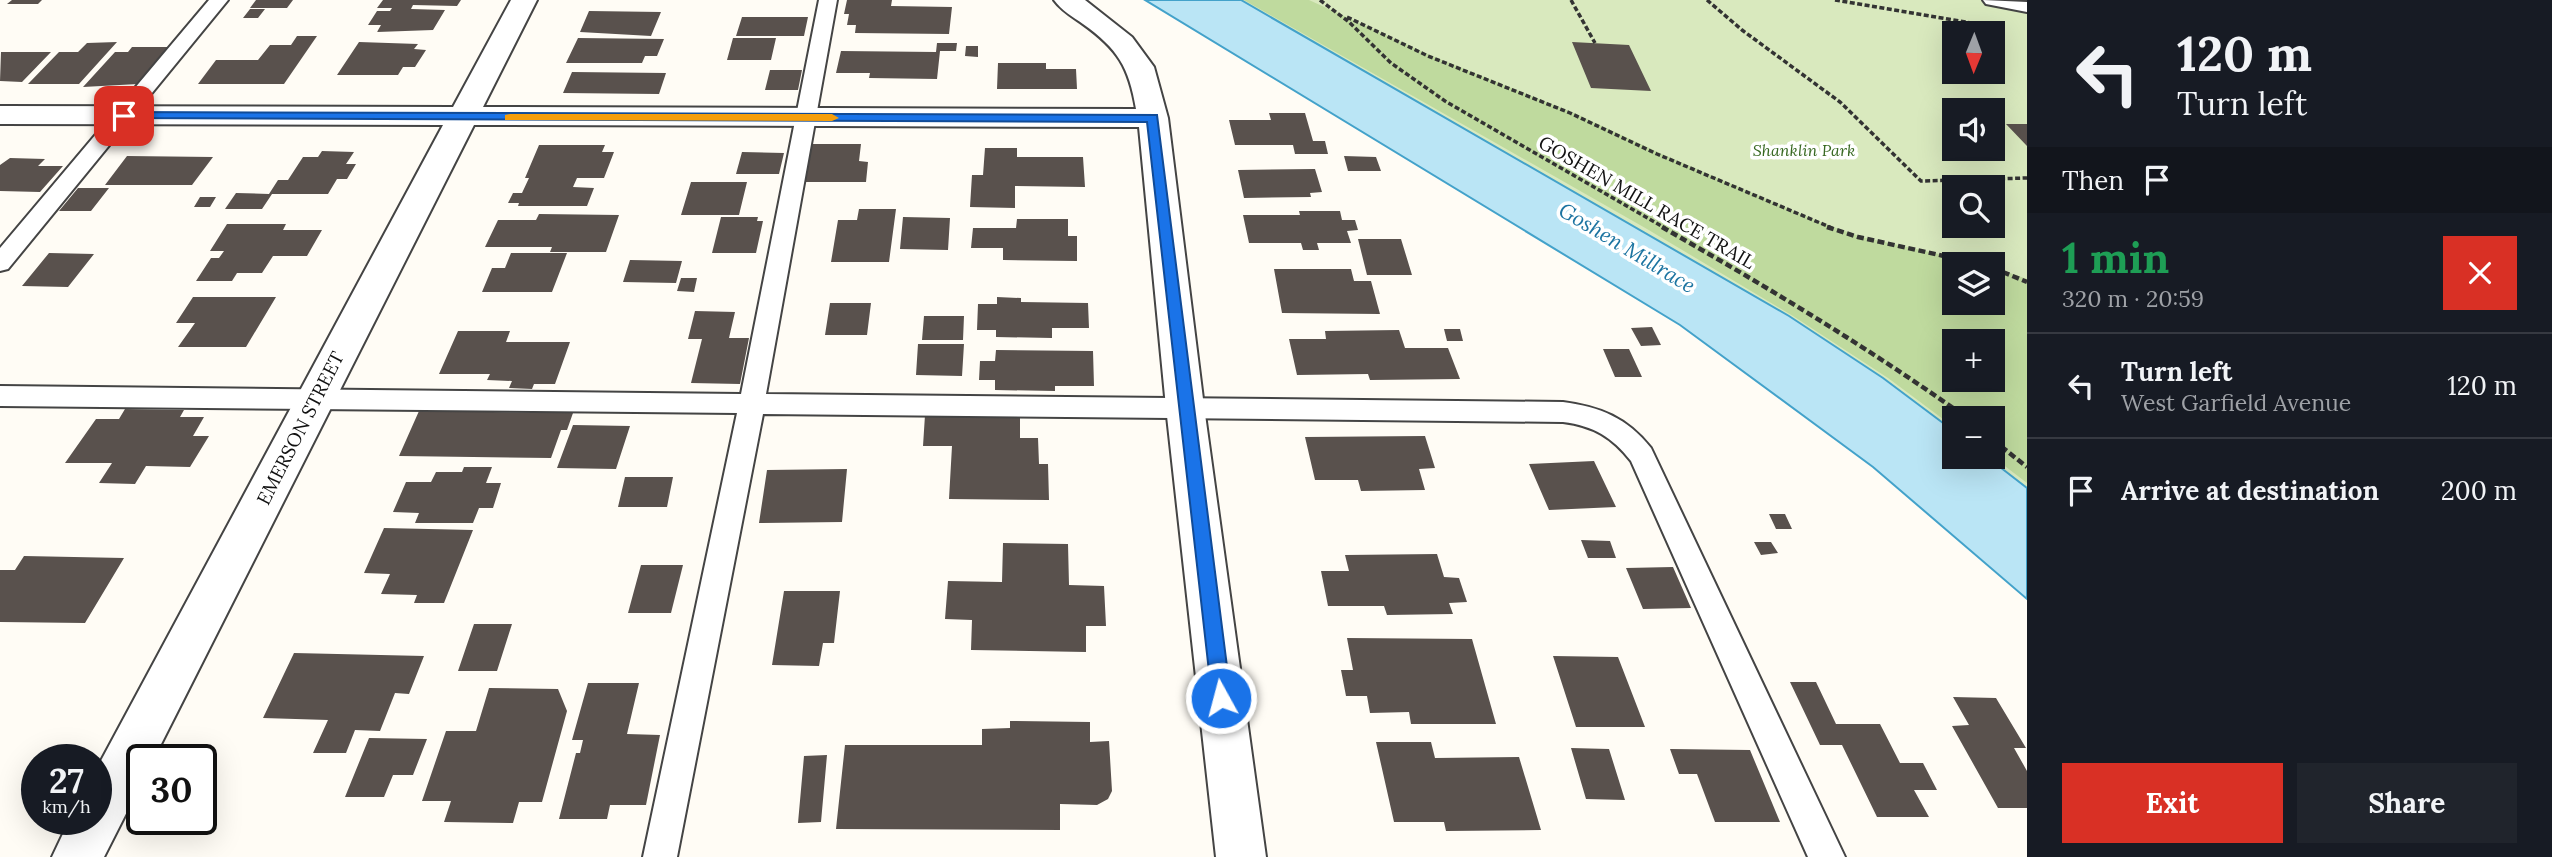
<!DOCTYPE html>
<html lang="en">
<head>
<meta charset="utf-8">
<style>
	body { margin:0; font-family:Lora,serif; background:#20242c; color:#f1f3f6; height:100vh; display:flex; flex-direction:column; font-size:26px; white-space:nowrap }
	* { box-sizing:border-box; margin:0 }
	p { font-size:23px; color:#9ea1a6 }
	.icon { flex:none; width:38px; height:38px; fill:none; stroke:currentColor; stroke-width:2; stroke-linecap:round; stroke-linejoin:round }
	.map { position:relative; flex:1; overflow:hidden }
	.side { display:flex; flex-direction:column; background:#171b24; width:525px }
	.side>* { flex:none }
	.guide { background:#171b24; color:#f1f3f6; overflow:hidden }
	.needle { width:46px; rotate:181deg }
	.tools { position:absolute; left:1942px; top:21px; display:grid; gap:14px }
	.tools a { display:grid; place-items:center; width:63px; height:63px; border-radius:0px; background:#171b24; box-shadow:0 7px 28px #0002; font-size:35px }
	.speed { position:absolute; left:21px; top:744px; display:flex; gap:14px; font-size:35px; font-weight:700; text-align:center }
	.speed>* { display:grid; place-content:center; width:91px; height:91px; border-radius:50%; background:#171b24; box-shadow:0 7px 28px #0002; line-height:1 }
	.speed small { font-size:18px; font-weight:400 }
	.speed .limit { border:4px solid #111; border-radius:10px; background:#fff; color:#111 }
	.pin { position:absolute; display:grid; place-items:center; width:60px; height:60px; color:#fff; margin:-30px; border-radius:14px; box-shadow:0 4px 10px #0006 }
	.me { position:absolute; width:77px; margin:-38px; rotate:353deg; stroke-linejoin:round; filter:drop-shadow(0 0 5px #0008) }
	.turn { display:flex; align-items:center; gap:24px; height:147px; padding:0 35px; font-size:32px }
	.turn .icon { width:91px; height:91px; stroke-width:2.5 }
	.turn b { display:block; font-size:49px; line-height:60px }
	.then { display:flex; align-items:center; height:66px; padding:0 35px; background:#0003; gap:14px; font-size:26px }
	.round { display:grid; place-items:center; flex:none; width:74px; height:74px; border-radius:0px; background:#20242c }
	.summary { display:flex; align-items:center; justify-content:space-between; height:119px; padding:0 35px }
	h1 { font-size:42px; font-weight:800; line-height:52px; color:#1e9e55 }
	.cta { display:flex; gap:14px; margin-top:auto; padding:14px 35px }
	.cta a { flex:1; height:80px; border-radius:0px; background:#d93025; color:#fff; font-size:28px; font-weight:800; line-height:80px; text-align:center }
	.cta a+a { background:#20242c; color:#f1f3f6 }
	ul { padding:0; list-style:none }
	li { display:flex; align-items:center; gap:21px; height:105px; padding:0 35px; border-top:2px solid #363941 }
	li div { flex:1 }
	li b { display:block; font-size:26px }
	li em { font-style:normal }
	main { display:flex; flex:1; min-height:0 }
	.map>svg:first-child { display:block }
	.green { fill:#d9e9be; fill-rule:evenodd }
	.forest { fill:#bfda9e; fill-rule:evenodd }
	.water { fill:#bae5f5; stroke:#43a2ca; stroke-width:2 }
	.building { fill:#59514d }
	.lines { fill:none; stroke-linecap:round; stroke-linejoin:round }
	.service-casing { stroke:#444; stroke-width:4 }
	.minor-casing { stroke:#444; stroke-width:4 }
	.path-far1 { stroke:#333; stroke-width:3.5; stroke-dasharray:5 2.5; stroke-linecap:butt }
	.path { stroke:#333; stroke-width:4.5; stroke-dasharray:7 3.5; stroke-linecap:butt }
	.service { fill:#fff; fill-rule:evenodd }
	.minor { fill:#fff; fill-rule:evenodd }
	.route { fill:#1a73e8; stroke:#114b97; stroke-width:2 }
	.slow { fill:#f59e0b }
	.labels { text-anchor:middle; stroke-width:7; stroke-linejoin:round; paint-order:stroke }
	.far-park-label { font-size:16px; font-style:italic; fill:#376821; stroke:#fff }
	.street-label { font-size:19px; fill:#111; stroke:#fff }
	.water-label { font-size:21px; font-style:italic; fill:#1c74a1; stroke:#fff }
</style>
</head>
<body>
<main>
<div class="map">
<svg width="2027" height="857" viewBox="0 0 2027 857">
	<rect width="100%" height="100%" fill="#fffcf5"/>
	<!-- green -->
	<path class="green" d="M1241 0H2027V488L1987 457H1993V418H1955V432L1883 378 1789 316ZM1955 33H1993V72H1955ZM1955 110H1993V149H1955ZM1955 187H1993V226H1955ZM1955 264H1993V303H1955ZM1955 341H1993V380H1955Z"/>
	<!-- forest -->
	<path class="forest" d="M1244 0H1309L1432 56 1574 113 1662 154 1822 223 1862 237 1984 264H1955V303H1993V267L2027 279V483L1993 457V418H1955V428L1888 378 1793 316 1647 229ZM1955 341H1993V380H1955Z"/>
	<!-- water -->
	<path class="water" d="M1145 0H1241L1789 316 1883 378 1955 432V457H1987L2027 488V599L1873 467 1680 325Z"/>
	<!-- building -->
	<path class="building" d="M12 0H42L38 4H7Z
		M256 0H293L287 8H250Z
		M383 0H461L457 6 413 5 411 9 445 10 433 30 377 32 381 25H368L377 11H390L392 8H377Z
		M847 0H892L891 6 952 7 949 34 855 33 856 25H847L849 14H844Z
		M250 9H265L258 18H243Z
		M589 11 661 12 651 36 580 32Z
		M742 17H808L804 36H736Z
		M297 36H317L284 84H198L216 60H258L270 45H291Z
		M578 38 664 39 657 56H645L642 63H566Z
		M733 38H776L771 60H727Z
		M117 42 79 84H28L59 52H78L87 43Z
		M359 42 418 44 414 49 426 50 415 67H403L398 75H337Z
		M1572 42 1629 45 1651 91 1591 88Z
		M937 43H957L956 51H940L937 79 869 78 870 73H836L841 51 936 52Z
		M966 46H978V57L965 56Z
		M132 47H169L138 84 83 87 115 52H128Z
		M1 52H51L22 82 0 81Z
		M998 63H1046V69H1076L1077 89H997Z
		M770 70H802L798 90H765Z
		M572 72 666 73 659 94 563 93Z
		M1269 113H1305L1313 141H1325L1328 154H1295L1293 145H1235L1229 120H1271Z
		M2006 124H2027V146Z
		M812 144H861L859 161 868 162 866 182H805Z
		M539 145H605L602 152H614L604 178H577L573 187 594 188 587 206H518L519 203H508L513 193H522L529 178H525Z
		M985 148H1017V157H1083L1085 187 1015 186V208L970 207 972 175H983Z
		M322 151 354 152 346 164H356L347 179H337L328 194H272L262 209H225L236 193 269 194 278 180H288L303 157H318Z
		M742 152 784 153 779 174H736Z
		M127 156 213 157 192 185H105Z
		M1344 156 1376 157 1381 171H1348Z
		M10 158 45 159 38 166H63L40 192 0 191V165Z
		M1315 169 1322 192 1310 193 1311 197 1244 198 1238 170Z
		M691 182H747L739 215H681Z
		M78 188H109L91 211H59Z
		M200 197H216L210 207H194Z
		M859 209H896L889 262H831L838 220H857Z
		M1299 211H1340L1342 220H1355L1358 230 1347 231 1351 243H1317L1319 250H1303L1301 243H1249L1243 215H1300Z
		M539 214 619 215 606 252H550L552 247H485L498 220H536Z
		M721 217H758L757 221H763L756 253H712Z
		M903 217 950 218 948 250 900 249Z
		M1017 219H1068V236H1077V261L1003 260V248H971L973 228H1016Z
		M227 224H286L283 230H322L307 256H273L262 273H237L232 281H196L211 258H219L224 251H210Z
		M1358 239H1401L1412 275H1367Z
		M49 253 94 254 68 287 22 286Z
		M511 253H567L552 292H482L492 268H505Z
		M630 260 682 261 676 283 623 282Z
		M1274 269H1351L1354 281H1371L1380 314 1282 313Z
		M681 278H697L694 292 677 291Z
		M193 297H276L246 347H178L195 323H176Z
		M997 297 1021 298V302L1088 303 1089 328H1052V338L996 337V330H977L978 304H997Z
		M830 303H871L867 335H825Z
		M695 311 735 312 729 338H749L740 384 691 383 702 339H688Z
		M924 316H964L963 340H922Z
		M1652 327 1661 345 1641 346 1631 328Z
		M1444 329H1460L1463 341H1447Z
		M1399 330 1405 348H1448L1460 379 1370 380 1368 374 1297 375 1289 339H1326L1325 331Z
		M458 331H510L506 342H570L555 384H534L532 389 509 388 512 381 487 380 490 374H439Z
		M918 344H964L962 376 916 375Z
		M1603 349H1629L1642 377H1615Z
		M996 350 1093 351 1094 386H1055V391L995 390V380H979L980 361H995Z
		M125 409 184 410 180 417H204L193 436H209L190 467 146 466 135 484 99 483 112 463H65L96 419H119Z
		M419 411 573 413 567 430H561L551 458 399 456Z
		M925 415 1020 417V438H1038L1039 464H1048L1049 500 949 499 952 446H923Z
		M573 425 630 426 616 469 557 468Z
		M1425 436 1435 468 1419 469 1425 490 1361 491 1358 480H1315L1305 437Z
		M1594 461 1616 507 1549 510 1529 464Z
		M464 467H492L486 483H501L493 508H479L473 523H415L419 513 393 512 406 482H431L436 472H462Z
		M847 469 842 522 759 523 767 470Z
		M625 477H673L667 507H618Z
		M1769 514H1785L1792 529H1776Z
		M384 528 473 530 444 603H414L417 595 381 594 390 574 364 573Z
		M1581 540 1610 541 1616 558H1588Z
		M1754 542H1771L1778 553 1761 555Z
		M1003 543 1068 544 1069 585 1104 586 1106 626H1086V652L971 650 972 620 945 619 948 581 1002 582Z
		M1437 554 1444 577 1459 578 1467 602 1449 603 1453 614 1387 615 1384 606H1328L1321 571H1349L1345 555Z
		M24 556 124 558 85 623 0 622V570H15Z
		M641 565H683L671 613H628Z
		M1673 567 1691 608 1643 609 1626 568Z
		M784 591H840L834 643H823L819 666 772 665Z
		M474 624H512L497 671H458Z
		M1347 638 1472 639 1496 724H1411L1409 712 1370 713 1367 696H1346L1341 670H1353Z
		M294 653 424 656 409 694 395 693 380 731 355 730 346 753H313L328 720 263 718Z
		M1553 656 1618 657 1645 727H1576Z
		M1790 682H1816L1836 724H1880L1900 763H1923L1937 790H1914L1929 817H1877L1842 745H1820Z
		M588 683H639L627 734 660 735 646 805H610L607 819H559L576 753H580L583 740H572Z
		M489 688 558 689 567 711 542 802H519L513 823 444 822 451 801H422L446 731H476Z
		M1953 697 1996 698 2026 748H2014L2027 771V808H1998L1952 726 1969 725Z
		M1010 721 1090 722V742L1109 741 1112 791 1108 799 1097 805 1060 804V830L836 829 845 745H982V729L1010 728Z
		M369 738 427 739 413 775H393L384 797H345Z
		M1376 742H1431L1435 758 1519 757 1541 830 1446 831 1444 822H1394Z
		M1571 748 1609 749 1625 800 1586 799Z
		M1670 749 1750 750 1780 822H1715L1697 774H1679Z
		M827 755 821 822 798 823 804 756Z"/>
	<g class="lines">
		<defs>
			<path id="service" d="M209 0H228L8 269 0 271V248Z
				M819 0H837L766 394 1563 402C1601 407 1627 418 1651 448L1845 857H1808L1631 461C1612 437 1594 426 1563 422L763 414 677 857H643L737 413 0 406V386L741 394Z
				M1983 0 2027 2V12L1986 4Z"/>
			<path id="minor" d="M511 0H537L483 107 1136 109C1129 67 1118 49 1083 24 1073 17 1061 10 1054 0H1085L1132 37 1154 67 1168 118 1204 407 1266 857H1216L1166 407 1139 127 474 125 153 760H142V782L104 857H52L70 819H96V770L443 125 0 124V106L453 107Z"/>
		</defs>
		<!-- service casing -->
		<use href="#service" class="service-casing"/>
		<!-- minor casing -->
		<use href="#minor" class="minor-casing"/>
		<!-- path-far1 -->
		<path class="path-far1" d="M1320 0 1349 22 1391 63 1445 101 1665 228
			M1571 0 1595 43
			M1707 0 1742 30 1840 102 1921 181 2027 178
			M1835 0 1971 23
			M1347 17 1428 56 1570 113 1657 154 1832 228"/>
		<!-- path -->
		<path class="path" d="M1662 227C1767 287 1869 348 1967 418
			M1827 227 1858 237 1980 264
			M1993 268 2027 282
			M1993 440 2027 467"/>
		<!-- service -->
		<use href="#service" class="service"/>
		<!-- minor -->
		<use href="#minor" class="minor"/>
	</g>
	<!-- route -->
	<path class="route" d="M124 112 1157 115 1231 698 1228 704 1221 707 1214 704 1212 698 1147 122 119 118V113Z"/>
	<!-- slow -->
	<path class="slow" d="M510 114H832L839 118 832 121 505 120V115Z"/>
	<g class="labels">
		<!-- far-park labels -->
		<g class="far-park-label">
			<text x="1804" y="156">Shanklin Park</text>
		</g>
		<!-- street labels -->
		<g class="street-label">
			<text transform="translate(1647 202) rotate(30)" y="7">GOSHEN MILL RACE TRAIL</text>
			<text transform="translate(300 428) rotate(-63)" y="7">EMERSON STREET</text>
		</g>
		<!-- water labels -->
		<g class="water-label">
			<text transform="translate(1627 248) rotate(31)" y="7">Goshen Millrace</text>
		</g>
	</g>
</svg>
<div class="tools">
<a><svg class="needle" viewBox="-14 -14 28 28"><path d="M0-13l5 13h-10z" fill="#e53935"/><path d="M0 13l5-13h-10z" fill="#9ea1a6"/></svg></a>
<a><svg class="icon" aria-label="sound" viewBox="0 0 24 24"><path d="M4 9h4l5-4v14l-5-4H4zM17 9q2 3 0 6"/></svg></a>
<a><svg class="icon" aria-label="search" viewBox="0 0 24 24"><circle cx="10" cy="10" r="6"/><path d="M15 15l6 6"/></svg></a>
<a><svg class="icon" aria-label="layers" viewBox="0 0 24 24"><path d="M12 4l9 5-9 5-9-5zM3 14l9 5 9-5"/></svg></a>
<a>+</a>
<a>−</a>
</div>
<div class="speed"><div>27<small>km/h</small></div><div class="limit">30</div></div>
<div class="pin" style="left:124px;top:116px;background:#d93025"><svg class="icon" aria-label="arrive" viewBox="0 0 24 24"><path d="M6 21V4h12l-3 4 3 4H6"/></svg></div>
<svg class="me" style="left:1221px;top:698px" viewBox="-20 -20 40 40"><circle r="17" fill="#1a73e8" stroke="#fff" stroke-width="3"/><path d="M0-11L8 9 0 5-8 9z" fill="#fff"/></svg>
</div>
<section class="side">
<div class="guide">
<div class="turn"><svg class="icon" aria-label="left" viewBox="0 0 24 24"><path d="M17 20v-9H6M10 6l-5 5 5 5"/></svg><div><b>120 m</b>Turn left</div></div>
<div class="then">Then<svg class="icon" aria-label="arrive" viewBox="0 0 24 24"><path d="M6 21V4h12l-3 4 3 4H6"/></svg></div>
</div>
<div class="summary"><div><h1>1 min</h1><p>320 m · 20:59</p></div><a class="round" style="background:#d93025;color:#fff"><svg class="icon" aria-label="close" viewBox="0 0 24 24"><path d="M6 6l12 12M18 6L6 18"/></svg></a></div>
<ul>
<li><svg class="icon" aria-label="left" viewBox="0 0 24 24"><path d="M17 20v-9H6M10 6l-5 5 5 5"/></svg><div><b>Turn left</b><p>West Garfield Avenue</p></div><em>120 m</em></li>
<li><svg class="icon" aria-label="arrive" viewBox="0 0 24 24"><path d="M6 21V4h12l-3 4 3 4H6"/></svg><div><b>Arrive at destination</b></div><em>200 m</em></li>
</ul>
<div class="cta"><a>Exit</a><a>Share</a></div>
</section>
</main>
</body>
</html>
